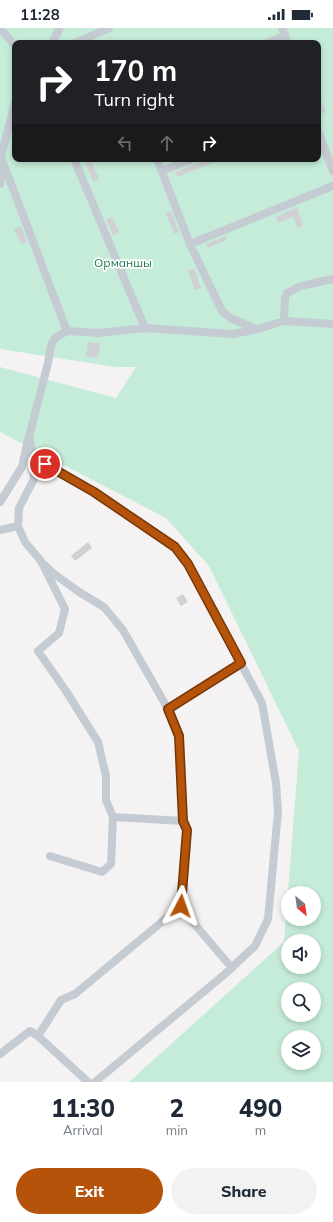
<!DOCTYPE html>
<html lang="en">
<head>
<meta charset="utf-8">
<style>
	body { margin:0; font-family:Mulish,sans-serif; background:#f2f2f3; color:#1f2937; height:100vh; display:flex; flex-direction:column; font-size:15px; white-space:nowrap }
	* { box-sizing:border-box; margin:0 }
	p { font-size:13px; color:#747a83 }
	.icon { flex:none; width:22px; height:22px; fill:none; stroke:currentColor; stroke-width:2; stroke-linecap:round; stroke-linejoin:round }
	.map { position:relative; height:1054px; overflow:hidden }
	.drawer { display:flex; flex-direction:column; background:#fff; flex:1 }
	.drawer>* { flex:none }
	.hud { position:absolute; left:12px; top:12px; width:309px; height:122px; border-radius:8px; box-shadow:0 2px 6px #0003; background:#202124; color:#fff; overflow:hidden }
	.needle { width:26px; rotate:151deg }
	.buttons { position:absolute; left:281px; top:858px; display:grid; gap:8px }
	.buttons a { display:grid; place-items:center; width:40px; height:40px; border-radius:50%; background:#fff; box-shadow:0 2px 6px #0003; font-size:20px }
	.pin { position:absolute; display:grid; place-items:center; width:34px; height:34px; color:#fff; margin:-17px; border:2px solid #fff; border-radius:50%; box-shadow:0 1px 4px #0007 }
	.me { position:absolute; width:44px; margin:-22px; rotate:4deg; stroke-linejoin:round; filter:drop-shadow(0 0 3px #0008) }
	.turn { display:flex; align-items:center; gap:14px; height:84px; padding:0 16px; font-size:18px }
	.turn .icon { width:52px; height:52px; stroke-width:2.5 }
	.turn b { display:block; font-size:28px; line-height:34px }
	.lanes { display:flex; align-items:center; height:38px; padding:0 16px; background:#0003; justify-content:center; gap:20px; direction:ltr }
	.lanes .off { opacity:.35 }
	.eta { display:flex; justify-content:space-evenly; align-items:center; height:68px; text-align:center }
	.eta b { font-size:24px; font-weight:800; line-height:28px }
	.action { display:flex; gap:8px; margin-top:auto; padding:8px 16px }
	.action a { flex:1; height:46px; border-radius:24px; background:#b45309; color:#fff; font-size:16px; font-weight:800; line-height:46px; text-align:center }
	.action a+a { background:#f2f2f3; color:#1f2937 }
	.status { display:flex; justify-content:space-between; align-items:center; height:28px; padding:0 20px; background:#fff; direction:ltr }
	.status svg { height:11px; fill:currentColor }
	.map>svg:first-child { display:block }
	.green { fill:#c5ecd8; fill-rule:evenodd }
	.building { fill:#cfd1d5 }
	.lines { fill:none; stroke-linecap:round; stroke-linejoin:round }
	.minor { stroke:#c4cbd2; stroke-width:8 }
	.route-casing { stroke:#753606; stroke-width:10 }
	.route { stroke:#b45309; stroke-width:7 }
	.labels { text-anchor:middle; stroke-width:3.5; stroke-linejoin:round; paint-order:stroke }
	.park-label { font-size:12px; fill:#207a55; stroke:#fff }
</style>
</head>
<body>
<div class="status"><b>11:28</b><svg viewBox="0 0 49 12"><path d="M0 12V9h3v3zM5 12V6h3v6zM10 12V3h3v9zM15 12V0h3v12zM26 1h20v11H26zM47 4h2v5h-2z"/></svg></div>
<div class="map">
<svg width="333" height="1054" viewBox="0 0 333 1054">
	<rect width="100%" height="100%" fill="#f4f2f2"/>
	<!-- green -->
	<path class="green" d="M0 0H333V1054H129L284 914 299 723 209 538 166 490 0 404V339L116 370 136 339H116L0 321ZM15 15H318V131H15ZM288 865H314V891H288ZM288 913H314V939H288ZM288 961H314V987H288ZM288 1009H314V1035H288Z"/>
	<!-- building -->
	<path class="building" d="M318 65 326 84 320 86 318 82Z
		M84 131H91L99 152 93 154Z
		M207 131H222L177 149 175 144Z
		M297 179 303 198 297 200 293 189 278 195 276 189Z
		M171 183 179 204 174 206 166 185Z
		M112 189 119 204 113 207 106 191Z
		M21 198 27 214 21 216 14 201Z
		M225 208 227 212 208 220 206 216Z
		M194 240 201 260 195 262 188 243Z
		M88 314 100 315 98 330 86 329Z
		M88 514 92 520 75 533 71 528Z
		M183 566 188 574 181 578 176 570Z"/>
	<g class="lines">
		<!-- minor -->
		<path class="minor" d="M0 0 15 18
			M282 0 288 15
			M52 15 60 0
			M75 15 109 0
			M267 15 285 8
			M318 103 333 143
			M74 131 145 300
			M157 131 190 216 222 283 230 290 257 301
			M4 137 67 303
			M162 143 192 131
			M0 156 4 137 1 128 15 75
			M190 216 333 158
			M284 293 285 270 287 265 301 258 333 251
			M33 428 34 451 19 480 18 498 25 514 41 533 65 581 59 605 38 623 66 663 98 714 106 748V772L113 789 183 793 179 708 168 681 241 635
			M0 474 22 439 28 411
			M0 502 18 498
			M46 538 53 545 79 564 104 579 123 602 168 681
			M50 828 102 844 111 836 113 789
			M180 879 232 940
			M38 1008 88 1054
			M0 1026 30 1003 38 1008 61 972 75 966 181 878 187 802 183 793
			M95 1054 225 946 255 918 268 891 278 784 276 755 262 675 188 536 175 519 95 464 33 428 29 409 48 335 51 317 55 310 67 303 99 305 145 300 233 306 258 301 284 293 333 296"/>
	</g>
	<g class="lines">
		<defs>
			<path id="route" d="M45 436 94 464 175 519 188 536 241 635 168 681 179 708 183 793 187 802 181 878"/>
		</defs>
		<!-- route casing -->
		<use href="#route" class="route-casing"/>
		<!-- route -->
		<use href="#route" class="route"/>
	</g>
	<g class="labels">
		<!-- park labels -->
		<g class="park-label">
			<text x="123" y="239">Орманшы</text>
		</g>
	</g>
</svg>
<div class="buttons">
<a><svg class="needle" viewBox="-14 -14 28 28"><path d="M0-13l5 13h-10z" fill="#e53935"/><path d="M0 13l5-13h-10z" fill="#747a83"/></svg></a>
<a><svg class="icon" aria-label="sound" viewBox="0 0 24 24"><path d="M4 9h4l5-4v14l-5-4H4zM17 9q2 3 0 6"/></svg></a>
<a><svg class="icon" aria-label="search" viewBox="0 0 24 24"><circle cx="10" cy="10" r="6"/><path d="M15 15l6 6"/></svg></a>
<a><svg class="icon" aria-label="layers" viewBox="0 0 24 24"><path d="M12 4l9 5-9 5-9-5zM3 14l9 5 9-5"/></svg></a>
</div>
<div class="pin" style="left:45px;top:436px;background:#d93025"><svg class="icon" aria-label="arrive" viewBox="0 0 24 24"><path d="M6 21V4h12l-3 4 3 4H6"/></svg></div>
<svg class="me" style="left:181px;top:878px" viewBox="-20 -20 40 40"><path d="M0-17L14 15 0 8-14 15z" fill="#b45309" stroke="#fff" stroke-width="4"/></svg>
<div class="hud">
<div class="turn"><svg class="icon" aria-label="right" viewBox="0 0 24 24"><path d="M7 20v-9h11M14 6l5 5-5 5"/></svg><div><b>170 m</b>Turn right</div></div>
<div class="lanes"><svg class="icon off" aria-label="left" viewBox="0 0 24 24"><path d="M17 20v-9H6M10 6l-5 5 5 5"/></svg><svg class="icon off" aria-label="ahead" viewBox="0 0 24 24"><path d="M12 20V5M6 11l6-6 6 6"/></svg><svg class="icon" aria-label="right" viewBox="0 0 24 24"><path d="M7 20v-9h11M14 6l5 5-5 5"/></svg></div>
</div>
</div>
<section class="drawer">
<div class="eta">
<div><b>11:30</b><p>Arrival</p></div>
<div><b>2</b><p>min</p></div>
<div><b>490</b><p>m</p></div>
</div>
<div class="action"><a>Exit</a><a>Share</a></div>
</section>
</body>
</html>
